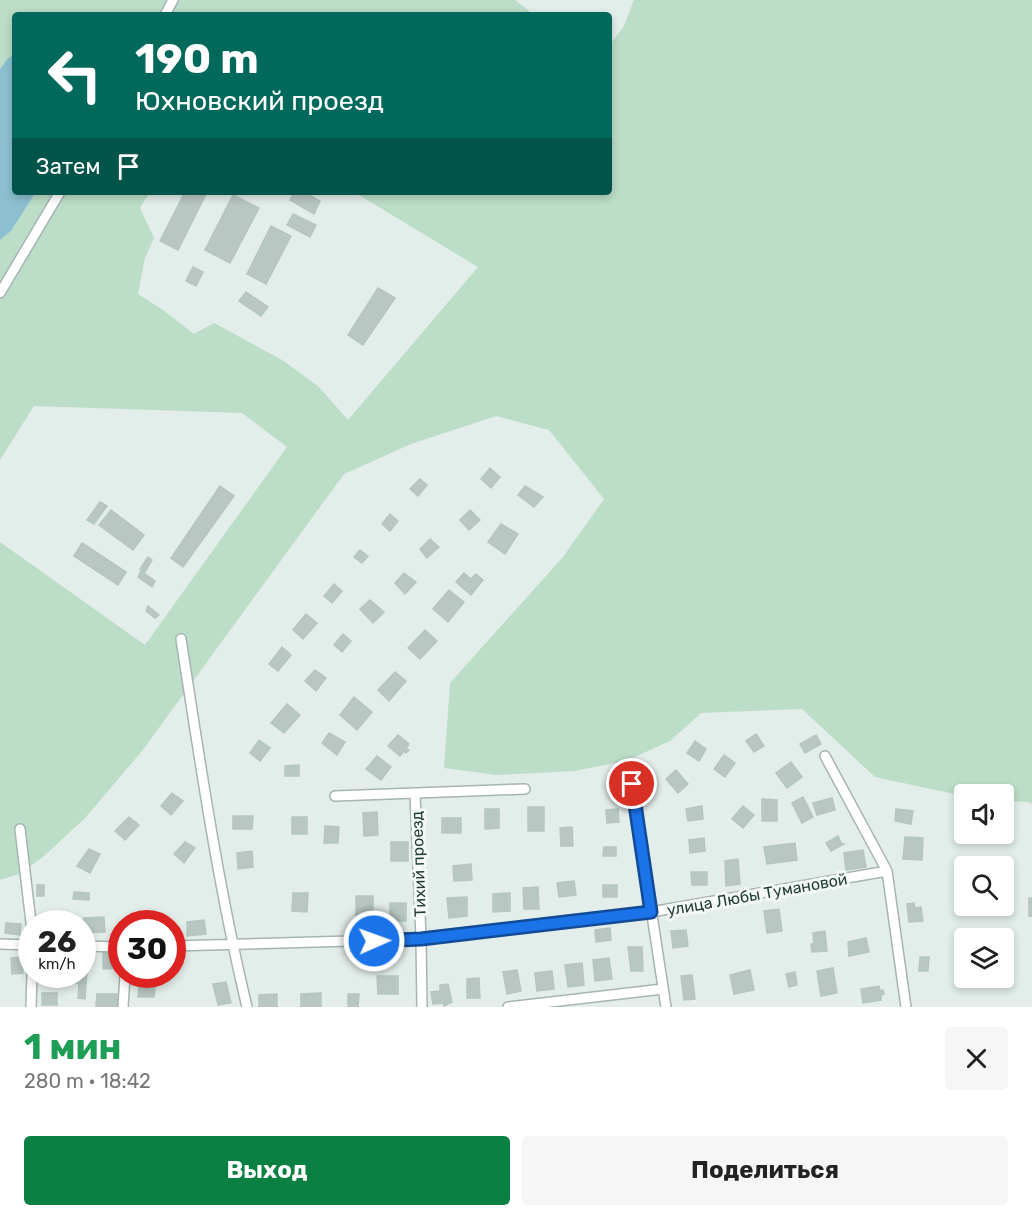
<!DOCTYPE html>
<html lang="ru">
<head>
<meta charset="utf-8">
<style>
	body { margin:0; font-family:Rubik,sans-serif; background:#f6f6f6; color:#222; height:100vh; display:flex; flex-direction:column; font-size:22px; white-space:nowrap }
	* { box-sizing:border-box; margin:0 }
	p { font-size:20px; color:#767676 }
	.icon { flex:none; width:33px; height:33px; fill:none; stroke:currentColor; stroke-width:2; stroke-linecap:round; stroke-linejoin:round }
	.map { position:relative; height:1007px; overflow:hidden }
	.details { display:flex; flex-direction:column; background:#fff; flex:1 }
	.details>* { flex:none }
	.guide { position:absolute; left:12px; top:12px; width:600px; height:183px; border-radius:6px; box-shadow:0 3px 9px #0003; background:#00695c; color:#fff; overflow:hidden }
	.tools { position:absolute; left:954px; top:784px; display:grid; gap:12px }
	.tools a { display:grid; place-items:center; width:60px; height:60px; border-radius:6px; background:#fff; box-shadow:0 3px 9px #0003; font-size:30px }
	.speed { position:absolute; left:18px; top:910px; display:flex; gap:12px; font-size:30px; font-weight:700; text-align:center }
	.speed>* { display:grid; place-content:center; width:78px; height:78px; border-radius:50%; background:#fff; box-shadow:0 3px 9px #0003; line-height:1 }
	.speed small { font-size:15px; font-weight:400 }
	.speed .limit { border:9px solid #d22; background:#fff; color:#111 }
	.pin { position:absolute; display:grid; place-items:center; width:51px; height:51px; color:#fff; margin:-26px; border:3px solid #fff; border-radius:50%; box-shadow:0 2px 6px #0007 }
	.me { position:absolute; width:66px; margin:-33px; rotate:88deg; stroke-linejoin:round; filter:drop-shadow(0 0 4px #0008) }
	.turn { display:flex; align-items:center; gap:21px; height:126px; padding:0 24px; font-size:27px }
	.turn .icon { width:78px; height:78px; stroke-width:2.5 }
	.turn b { display:block; font-size:42px; line-height:51px }
	.then { display:flex; align-items:center; height:57px; padding:0 24px; background:#0003; gap:12px; font-size:22px }
	.round { display:grid; place-items:center; flex:none; width:63px; height:63px; border-radius:6px; background:#f6f6f6 }
	.overview { display:flex; align-items:center; justify-content:space-between; height:102px; padding:0 24px }
	h1 { font-size:36px; font-weight:700; line-height:45px; color:#1e9e55 }
	.primary-button { display:flex; gap:12px; margin-top:auto; padding:12px 24px }
	.primary-button a { flex:1; height:69px; border-radius:6px; background:#0b8043; color:#fff; font-size:24px; font-weight:700; line-height:69px; text-align:center }
	.primary-button a+a { background:#f6f6f6; color:#222 }
	.map>svg:first-child { display:block }
	.green { fill:#bcddc8 }
	.water { fill:#8cc0d0 }
	.building { fill:#b8c7c2; stroke:#b5c6c1; stroke-width:1.5 }
	.lines { fill:none; stroke-linecap:round; stroke-linejoin:round }
	.street-casing { stroke:#a6b5b1; stroke-width:12 }
	.street { stroke:#fff; stroke-width:9 }
	.route-casing { stroke:#114b97; stroke-width:15 }
	.route { stroke:#1a73e8; stroke-width:10 }
	.labels { text-anchor:middle; stroke-width:6; stroke-linejoin:round; paint-order:stroke }
	.street-label { font-size:16px; fill:#233e39; stroke:#f4f9f7 }
</style>
</head>
<body>
<div class="map">
<svg width="1032" height="1007" viewBox="0 0 1032 1007">
	<rect width="100%" height="100%" fill="#e3ede9"/>
	<!-- green -->
	<path class="green" d="M0 0H515L534 15H15V54L8 58 0 69Z
		M634 0H1032V804L1028 802 1004 801V795L964 796 875 777 802 709 701 713 670 741 626 761 574 771 497 775 444 768 450 683 563 557 604 499 549 430 496 416 411 444 344 474 142 751 85 818 43 857 19 874 0 880V542L145 645 287 447 242 413 34 406 0 460V240L11 231 36 192H150L140 208 154 238 145 258 138 294 163 310 194 334 214 323 282 360 318 386 348 420 478 267 354 192H609V46L624 26Z"/>
	<!-- water -->
	<path class="water" d="M15 54V192H36L11 231 0 240V69L8 58Z"/>
	<!-- building -->
	<path class="building" d="M185 192H207L178 250 160 241Z
		M294 192H304L320 201 314 214 290 200Z
		M233 195 259 208 230 263 205 250Z
		M293 214 316 225 310 237 287 225Z
		M271 226 291 236 266 284 247 274Z
		M193 267 203 272 196 286 186 281Z
		M378 288 395 298 363 345 348 335Z
		M246 292 268 307 261 316 239 301Z
		M490 468 500 477 491 488 481 479Z
		M420 479 427 485 418 496 410 489Z
		M220 486 234 496 183 567 171 558Z
		M525 486 543 497 534 507 518 495Z
		M100 502 107 506 94 524 87 520Z
		M111 510 144 535 133 550 99 525Z
		M470 510 480 520 469 530 460 520Z
		M390 514 398 521 390 531 382 524Z
		M501 524 518 534 505 554 488 542Z
		M430 539 439 547 427 558 420 549Z
		M82 543 126 572 118 585 74 556Z
		M360 550 368 556 362 563 354 557Z
		M148 557 152 560 145 572 140 569Z
		M141 571 155 581 152 587 138 577Z
		M404 573 416 582 405 594 395 583Z
		M464 573 471 579 476 574 483 580 471 595 456 582Z
		M334 584 342 591 332 603 324 596Z
		M449 590 464 602 448 622 433 609Z
		M370 600 384 612 373 623 360 609Z
		M148 606 159 615 155 618 146 611Z
		M306 614 317 623 303 639 293 630Z
		M425 630 437 641 420 659 408 648Z
		M343 634 351 641 342 652 334 645Z
		M282 647 291 655 278 671 269 664Z
		M315 670 326 678 316 691 305 681Z
		M395 672 406 681 389 701 378 690Z
		M354 697 372 712 357 730 340 715Z
		M287 704 300 715 284 733 271 723Z
		M329 733 345 742 337 755 322 743Z
		M756 734 764 746 754 752 746 741Z
		M398 735 409 744 406 748 409 750 406 753 404 751 400 756 388 746Z
		M816 735 821 744 805 753 800 744Z
		M259 740 270 748 260 761 250 753Z
		M695 741 706 749 699 761 687 753Z
		M724 755 735 763 725 777 714 769Z
		M377 756 391 767 381 780 366 769Z
		M791 762 802 777 787 788 776 773Z
		M299 765V776H285V766Z
		M676 770 688 784 678 793 666 779Z
		M172 793 183 801 171 815 161 806Z
		M803 797 813 817 802 823 792 803Z
		M832 798 835 810 817 815 813 803Z
		M762 799 777 800V821H762Z
		M702 806 703 819 688 821 686 809Z
		M743 806 754 815 743 828 732 819Z
		M528 807H544V831H528Z
		M485 809H499V828L485 829Z
		M618 809 619 822 607 823 606 810Z
		M896 809 913 811 911 824 895 821Z
		M377 812 378 835 364 836 363 813Z
		M233 816H253L252 829H233Z
		M129 817 139 825 125 840 115 831Z
		M292 817H307V834H292Z
		M442 818H461V833H442Z
		M325 826 339 827 338 843H324Z
		M572 827 573 846H561L560 828Z
		M838 836 841 843 844 844 831 851 826 843Z
		M905 837 923 838 922 860 903 859Z
		M704 838 705 851 690 853 689 840Z
		M185 842 195 848 184 863 174 854Z
		M391 842H408V861H391Z
		M795 843 797 860 767 864 764 847Z
		M604 847H616V856H603Z
		M89 849 100 854 90 873 77 866Z
		M863 850 866 867 846 870 844 853Z
		M252 851 253 867 238 869 237 853Z
		M738 859 740 884 726 886 725 861Z
		M471 864 472 880 454 881 453 866Z
		M691 872H707V885H692Z
		M574 881 576 895 559 897 557 883Z
		M37 885H44V896H37Z
		M603 885H617V897H603Z
		M538 887 539 909H524L523 888Z
		M74 892 89 893V900L73 899Z
		M293 893H308L307 912 292 911Z
		M510 893V911L493 912V894Z
		M1004 893H1009L1010 909 994 910 993 906H1004Z
		M356 896H373V918H356Z
		M467 897V916L449 918 447 898Z
		M1029 898H1032V916H1029Z
		M390 903H406V921H390Z
		M914 903 915 908 921 907 923 921 909 922 907 904Z
		M779 909 782 931 767 933 764 911Z
		M159 916V924H138V917Z
		M104 917 105 932 83 933 84 918Z
		M204 920 206 934 187 936V922Z
		M6 923 21 924 20 935 5 933Z
		M610 928 611 940 596 942 595 930Z
		M686 930 688 946 673 948 671 931Z
		M825 931 827 951 812 952 811 944H814L813 933Z
		M866 938 869 952 849 956 848 942Z
		M628 947H642L643 971H631Z
		M103 950 120 951 119 968 103 969Z
		M22 957 23 973 12 974 11 958Z
		M920 957H929L928 971H919Z
		M609 958 612 979 595 981 593 960Z
		M582 963 584 985 568 987 565 965Z
		M833 968 837 993 821 996 817 971Z
		M517 970 521 991 507 994 503 972Z
		M750 970 754 990 734 994 730 975Z
		M82 971H87L85 999 78 998 79 983H66L67 975H82Z
		M552 971 554 989 537 991 535 973Z
		M795 972 797 985 789 987 786 974Z
		M45 975H61V985L45 984Z
		M692 975 695 999 684 1000 681 976Z
		M377 976H398V994H378Z
		M479 978 480 998H467V979Z
		M226 982 231 1003 218 1005 213 984Z
		M448 984 452 1002 444 1006V1003L433 1004 431 992 440 991V985Z
		M879 986 880 991 883 990 884 994 881 995V1000L863 1003 861 989Z
		M139 988H155L154 997H138Z
		M42 993H57V1005H42Z
		M321 993V1007H301V994Z
		M97 994H117V1007H96Z
		M277 994V1007H259V995Z
		M348 994H359L358 1007H348Z"/>
	<g class="lines">
		<defs>
			<path id="street" d="M165 15 173 0
				M0 293 60 192
				M181 639C200 762 218 886 247 1007
				M825 756 887 871 906 1007
				M632 784 666 1007
				M415 793 421 939 422 1007
				M335 796 525 789
				M20 829 32 931
				M0 944 32 945
				M82 946 122 947
				M172 946 421 939 651 912 887 871
				M31 1007 32 975
				M123 1007 125 975
				M508 1007 663 989"/>
		</defs>
		<!-- street casing -->
		<use href="#street" class="street-casing"/>
		<!-- street -->
		<use href="#street" class="street"/>
	</g>
	<g class="lines">
		<defs>
			<path id="route" d="M374 941 421 939 651 912 632 784"/>
		</defs>
		<!-- route casing -->
		<use href="#route" class="route-casing"/>
		<!-- route -->
		<use href="#route" class="route"/>
	</g>
	<g class="labels">
		<!-- street labels -->
		<g class="street-label">
			<text transform="translate(418 864) rotate(-92)" y="6">Тихий проезд</text>
			<text transform="translate(757 894) rotate(-10)" y="6">улица Любы Тумановой</text>
		</g>
	</g>
</svg>
<div class="tools">
<a><svg class="icon" aria-label="sound" viewBox="0 0 24 24"><path d="M4 9h4l5-4v14l-5-4H4zM17 9q2 3 0 6"/></svg></a>
<a><svg class="icon" aria-label="search" viewBox="0 0 24 24"><circle cx="10" cy="10" r="6"/><path d="M15 15l6 6"/></svg></a>
<a><svg class="icon" aria-label="layers" viewBox="0 0 24 24"><path d="M12 4l9 5-9 5-9-5zM3 14l9 5 9-5"/></svg></a>
</div>
<div class="speed"><div>26<small>km/h</small></div><div class="limit">30</div></div>
<div class="pin" style="left:632px;top:784px;background:#d93025"><svg class="icon" aria-label="arrive" viewBox="0 0 24 24"><path d="M6 21V4h12l-3 4 3 4H6"/></svg></div>
<svg class="me" style="left:374px;top:941px" viewBox="-20 -20 40 40"><circle r="17" fill="#1a73e8" stroke="#fff" stroke-width="3"/><path d="M0-11L8 9 0 5-8 9z" fill="#fff"/></svg>
<div class="guide">
<div class="turn"><svg class="icon" aria-label="left" viewBox="0 0 24 24"><path d="M17 20v-9H6M10 6l-5 5 5 5"/></svg><div><b>190 m</b>Юхновский проезд</div></div>
<div class="then">Затем<svg class="icon" aria-label="arrive" viewBox="0 0 24 24"><path d="M6 21V4h12l-3 4 3 4H6"/></svg></div>
</div>
</div>
<section class="details">
<div class="overview"><div><h1>1 мин</h1><p>280 m · 18:42</p></div><a class="round"><svg class="icon" aria-label="close" viewBox="0 0 24 24"><path d="M6 6l12 12M18 6L6 18"/></svg></a></div>
<div class="primary-button"><a>Выход</a><a>Поделиться</a></div>
</section>
</body>
</html>
